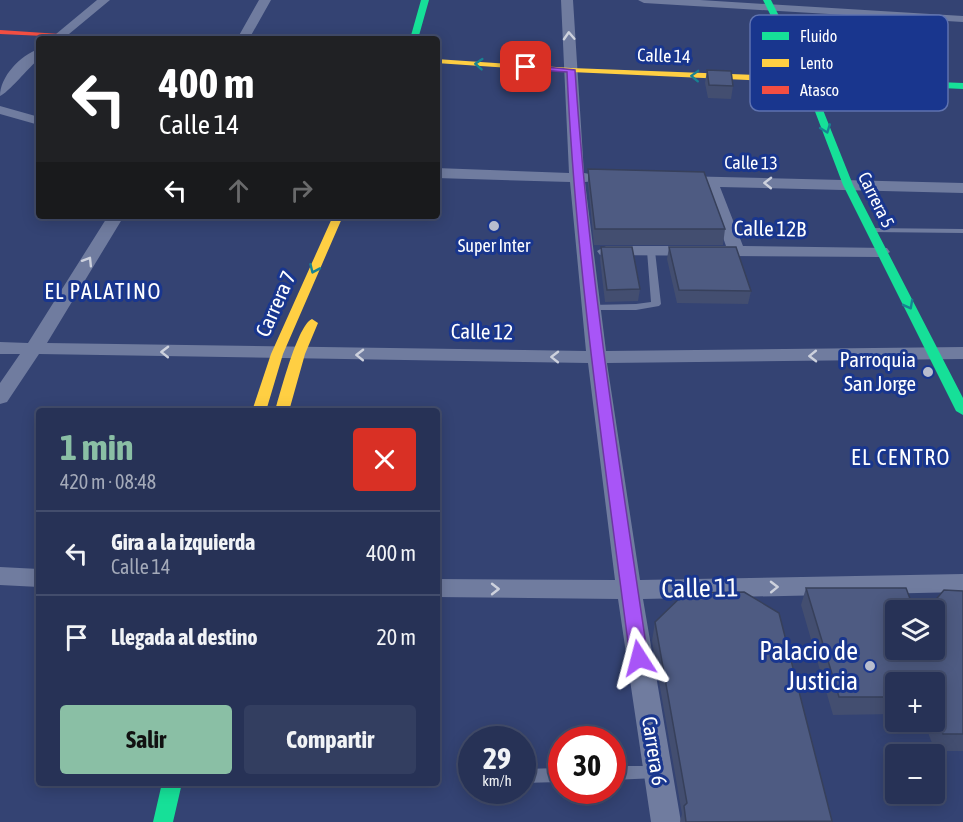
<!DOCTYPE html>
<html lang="es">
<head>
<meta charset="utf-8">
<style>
	body { margin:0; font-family:"Asap Condensed",sans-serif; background:#333e60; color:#f1f3f6; height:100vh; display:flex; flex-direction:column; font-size:22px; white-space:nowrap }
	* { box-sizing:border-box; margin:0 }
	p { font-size:20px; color:#a4aab9 }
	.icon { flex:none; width:33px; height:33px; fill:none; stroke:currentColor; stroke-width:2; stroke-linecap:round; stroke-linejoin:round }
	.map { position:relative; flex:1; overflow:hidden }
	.side { position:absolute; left:36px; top:408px; width:404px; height:378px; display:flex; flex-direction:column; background:#273256; border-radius:6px; box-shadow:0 3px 15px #0003,0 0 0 2px #434d6c }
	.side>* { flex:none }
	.top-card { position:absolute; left:36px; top:36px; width:404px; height:183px; border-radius:6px; box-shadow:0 3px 15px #0003,0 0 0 2px #434d6c; background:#202124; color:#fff; overflow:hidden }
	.controls { position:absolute; left:885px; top:600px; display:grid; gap:12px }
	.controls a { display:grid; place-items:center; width:60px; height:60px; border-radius:6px; background:#273256; box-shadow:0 3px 15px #0003,0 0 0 2px #434d6c; font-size:30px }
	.speed { position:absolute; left:458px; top:726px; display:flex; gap:12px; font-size:30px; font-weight:700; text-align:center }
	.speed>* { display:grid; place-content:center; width:78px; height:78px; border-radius:50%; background:#273256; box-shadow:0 3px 15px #0003,0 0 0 2px #434d6c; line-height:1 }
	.speed small { font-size:15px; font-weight:400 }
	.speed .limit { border:9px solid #d22; background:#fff; color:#111 }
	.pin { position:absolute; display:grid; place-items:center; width:51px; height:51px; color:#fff; margin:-26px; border-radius:12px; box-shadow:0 3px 9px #0006 }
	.me { position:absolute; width:66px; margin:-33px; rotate:351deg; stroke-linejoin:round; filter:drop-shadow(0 0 4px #0008) }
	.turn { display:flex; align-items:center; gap:21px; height:126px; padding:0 24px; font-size:27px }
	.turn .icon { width:78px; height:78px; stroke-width:2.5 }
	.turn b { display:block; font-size:42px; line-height:51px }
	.lanes { display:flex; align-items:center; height:57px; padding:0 24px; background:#0003; justify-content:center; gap:30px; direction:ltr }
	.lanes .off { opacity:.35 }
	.round { display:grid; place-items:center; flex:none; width:63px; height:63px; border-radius:6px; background:#333e60 }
	.summary { display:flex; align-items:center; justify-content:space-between; height:102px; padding:0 24px }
	h1 { font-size:36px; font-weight:700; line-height:45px; color:#8abfa5 }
	.primary-button { display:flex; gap:12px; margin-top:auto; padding:12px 24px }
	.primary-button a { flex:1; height:69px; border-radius:6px; background:#8abfa5; color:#111; font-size:24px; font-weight:700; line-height:69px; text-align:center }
	.primary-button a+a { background:#333e60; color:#f1f3f6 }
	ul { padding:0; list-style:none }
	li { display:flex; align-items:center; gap:18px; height:84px; padding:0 24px; border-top:2px solid #434d6c }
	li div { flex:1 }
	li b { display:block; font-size:22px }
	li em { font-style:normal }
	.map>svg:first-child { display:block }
	.green { fill:#2445a0 }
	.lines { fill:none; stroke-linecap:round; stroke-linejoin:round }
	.lane { fill:#707c9f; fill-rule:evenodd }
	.street { fill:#707c9f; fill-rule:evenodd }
	.fast { fill:#16e098; fill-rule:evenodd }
	.slow { fill:#ffcf43; fill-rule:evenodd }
	.jam { fill:#f24e42; fill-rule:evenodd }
	.wall { fill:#434e70 }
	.building { fill:#4e5b82; stroke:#37405b; stroke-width:1.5; fill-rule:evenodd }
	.oneway { stroke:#cdd1dd }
	.oneway2 { stroke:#188292 }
	.route { fill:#a855f7; stroke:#6d37a1; stroke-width:1.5 }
	.poi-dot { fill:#b8bdce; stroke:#19368e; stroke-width:2 }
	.labels { text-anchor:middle; stroke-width:6; stroke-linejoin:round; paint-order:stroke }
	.far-street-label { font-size:18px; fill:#fff; stroke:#19368e }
	.far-poi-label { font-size:18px; fill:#fff; stroke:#19368e }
	.street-label { font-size:21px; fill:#fff; stroke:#19368e }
	.poi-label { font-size:21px; fill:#fff; stroke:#19368e; text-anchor:end }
	.neighbourhood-label { font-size:22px; letter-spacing:1.5px; fill:#fff; stroke:#19368e }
	.near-street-label { font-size:26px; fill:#fff; stroke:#19368e }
	.near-poi-label { font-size:26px; fill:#fff; stroke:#19368e; text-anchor:end }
	.key { fill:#19368e; stroke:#5e72b0; stroke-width:1.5 }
	.key-label { font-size:16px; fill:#fff }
</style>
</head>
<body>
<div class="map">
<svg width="963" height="822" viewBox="0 0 963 822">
	<rect width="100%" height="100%" fill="#344373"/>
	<!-- green -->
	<path class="green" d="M826 24 864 26 867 32 879 33 882 27 900 29 905 38 927 39 931 46 949 48 897 46 900 54 859 52 857 46H847L848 35 830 34Z"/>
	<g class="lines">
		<!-- lane -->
		<path class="lane" d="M868 228 963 229V233L871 232 867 230Z
			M651 248 655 251 661 304 659 306 636 310H587L585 308 590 305 636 304 651 302 647 251Z
			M612 766H657L662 767 664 772 662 777 657 778 612 780Z
			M561 768V782L522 783V769Z"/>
		<!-- street -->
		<path class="street" d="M97 0H110L63 39H50Z
			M259 0H271L249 39H237Z
			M561 0H573L584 173 596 175 599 178 596 181 585 182 606 351 963 347V359L607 363 640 580 963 574V592L643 599 681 822H651L618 599 436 597V579L615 580 588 363 39 354 7 402 0 404V383L20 354H0V342L28 343 108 216H124L47 343 586 351 570 182 436 178V168L569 173Z
			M638 0H700L963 16V22L644 3Z
			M39 49V59C30 66 7 94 0 96 0 77 20 55 39 49Z
			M0 106 39 117V125L0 114Z
			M679 176 963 183V193L720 187 743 246 887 248 890 252 881 257 600 255 597 251 606 246H726L705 186 674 184 671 181Z
			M0 567 39 569V587L0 585Z"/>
		<!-- fast -->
		<path class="fast" d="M421 0H429L418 39H410Z
			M763 0H771L811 80 853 185 963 398V415L956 411 843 185 803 80Z
			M837 78 963 83V89L834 83 833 81Z
			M162 783H182L173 822H153Z"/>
		<!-- slow -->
		<path class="slow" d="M436 59 571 68 837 78 841 81 837 84 571 72 436 63Z
			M333 216H343L283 354 266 411H252L271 354Z
			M312 319 318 323 305 354 289 411H275C280 394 298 324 312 319Z"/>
		<!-- jam -->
		<path class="jam" d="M0 30 105 37 109 39 0 34Z"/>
	</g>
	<!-- wall -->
	<path class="wall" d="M707 70 733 86 731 99 708 98 705 83Z
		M588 169 725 229 723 245H594L588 184Z
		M601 247 640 289 638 301 605 302 600 259Z
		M669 247 751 291 748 304 677 303 667 259Z
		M806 588 912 604H932L963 591V751H935L924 722H934V682H896V714L833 715 801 605Z
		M655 622 832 821V822H680L682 814 652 641Z"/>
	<!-- building -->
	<path class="building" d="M707 70 731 71 733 86 709 85Z
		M588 169 704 172 725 229H595Z
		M601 247H632L640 289 607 290Z
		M669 247H736L751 291 679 290Z
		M806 588H906L912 604H932L944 590 963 591V734H943L934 712V682H896V697H839ZM896 610H934V650H896Z
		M744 592 779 613 832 821 686 822 684 806 687 803 655 622 685 593Z"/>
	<!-- one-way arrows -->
	<defs><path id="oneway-chevron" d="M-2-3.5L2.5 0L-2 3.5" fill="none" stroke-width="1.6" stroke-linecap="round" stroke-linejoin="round" transform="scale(1.5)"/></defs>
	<g class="oneway">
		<use href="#oneway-chevron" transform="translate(569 36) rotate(-93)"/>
		<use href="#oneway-chevron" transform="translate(768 183) rotate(-179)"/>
		<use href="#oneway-chevron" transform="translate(88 261) rotate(-58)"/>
		<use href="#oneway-chevron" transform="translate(165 352) rotate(-179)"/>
		<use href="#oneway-chevron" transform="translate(360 355) rotate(-179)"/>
		<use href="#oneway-chevron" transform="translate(813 356) rotate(179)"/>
		<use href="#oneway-chevron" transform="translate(555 357) rotate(-179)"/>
		<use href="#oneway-chevron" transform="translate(774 587) rotate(-1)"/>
		<use href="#oneway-chevron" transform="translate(495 589)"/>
	</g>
	<g class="oneway2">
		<use href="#oneway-chevron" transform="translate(479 64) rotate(-176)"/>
		<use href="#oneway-chevron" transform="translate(695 76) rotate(-178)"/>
		<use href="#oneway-chevron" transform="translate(826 129) rotate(69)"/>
		<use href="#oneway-chevron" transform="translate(314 269) rotate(114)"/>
		<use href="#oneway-chevron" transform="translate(909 305) rotate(62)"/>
	</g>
	<!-- route -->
	<path class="route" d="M526 65 575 70C588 268 619 462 648 658L645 663H633L630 658C605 463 576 269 567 72L523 69Z"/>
	<!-- markers -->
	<g class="poi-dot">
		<circle cx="494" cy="226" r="6"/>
		<circle cx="928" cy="372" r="6"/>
		<circle cx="870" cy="666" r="6"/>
	</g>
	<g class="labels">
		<!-- far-street labels -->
		<g class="far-street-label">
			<text transform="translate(664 56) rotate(2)" y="6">Calle 14</text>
			<text transform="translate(751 163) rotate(1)" y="6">Calle 13</text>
			<text transform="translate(876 200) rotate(64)" y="6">Carrera 5</text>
		</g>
		<!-- far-poi labels -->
		<g class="far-poi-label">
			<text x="494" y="252">Super Inter</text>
		</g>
		<!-- street labels -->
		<g class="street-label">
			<text transform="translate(770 229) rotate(1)" y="7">Calle 12B</text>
			<text transform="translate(276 304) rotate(-66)" y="7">Carrera 7</text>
			<text transform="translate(482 332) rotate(1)" y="7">Calle 12</text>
			<text transform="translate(654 751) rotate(81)" y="7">Carrera 6</text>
		</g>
		<!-- poi labels -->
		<g class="poi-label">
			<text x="916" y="367">Parroquia<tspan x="916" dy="24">San Jorge</tspan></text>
		</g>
		<!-- neighbourhood labels -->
		<g class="neighbourhood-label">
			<text x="103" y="299">EL PALATINO</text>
			<text x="901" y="465">EL CENTRO</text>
		</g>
		<!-- near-street labels -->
		<g class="near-street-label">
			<text transform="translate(700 588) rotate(-1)" y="9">Calle 11</text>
		</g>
		<!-- near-poi labels -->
		<g class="near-poi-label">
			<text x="858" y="660">Palacio de<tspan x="858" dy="30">Justicia</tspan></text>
		</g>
	</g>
	<!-- legend -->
	<rect x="750" y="15" width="198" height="96" rx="9" class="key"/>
	<rect x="762" y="32" width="27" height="8" fill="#16e098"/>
	<rect x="762" y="59" width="27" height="8" fill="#ffcf43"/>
	<rect x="762" y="86" width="27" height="8" fill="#f24e42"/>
	<g class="key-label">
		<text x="800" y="42">Fluido</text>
		<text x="800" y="69">Lento</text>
		<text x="800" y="96">Atasco</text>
	</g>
</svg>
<div class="controls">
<a><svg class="icon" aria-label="layers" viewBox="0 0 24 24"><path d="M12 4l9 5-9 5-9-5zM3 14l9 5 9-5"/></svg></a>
<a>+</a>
<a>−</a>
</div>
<div class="speed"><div>29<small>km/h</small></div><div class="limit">30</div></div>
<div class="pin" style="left:526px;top:67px;background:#d93025"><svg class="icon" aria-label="arrive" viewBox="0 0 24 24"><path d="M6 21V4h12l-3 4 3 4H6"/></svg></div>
<svg class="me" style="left:639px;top:658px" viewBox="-20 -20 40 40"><path d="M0-17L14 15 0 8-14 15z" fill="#a855f7" stroke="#fff" stroke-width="4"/></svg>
<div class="top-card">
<div class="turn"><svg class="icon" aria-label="left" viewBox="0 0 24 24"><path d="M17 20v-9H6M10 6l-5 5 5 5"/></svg><div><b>400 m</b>Calle 14</div></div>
<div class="lanes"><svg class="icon" aria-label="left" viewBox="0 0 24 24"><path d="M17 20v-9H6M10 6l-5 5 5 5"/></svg><svg class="icon off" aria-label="ahead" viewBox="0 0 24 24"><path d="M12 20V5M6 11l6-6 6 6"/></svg><svg class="icon off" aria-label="right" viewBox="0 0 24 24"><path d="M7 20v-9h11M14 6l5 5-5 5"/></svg></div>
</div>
<section class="side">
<div class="summary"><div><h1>1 min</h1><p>420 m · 08:48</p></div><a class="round" style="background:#d93025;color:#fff"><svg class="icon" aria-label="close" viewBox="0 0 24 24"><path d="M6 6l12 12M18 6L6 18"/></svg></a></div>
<ul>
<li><svg class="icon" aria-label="left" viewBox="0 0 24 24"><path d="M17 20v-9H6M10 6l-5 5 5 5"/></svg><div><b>Gira a la izquierda</b><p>Calle 14</p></div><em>400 m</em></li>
<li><svg class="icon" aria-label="arrive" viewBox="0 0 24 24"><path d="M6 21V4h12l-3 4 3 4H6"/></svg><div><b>Llegada al destino</b></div><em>20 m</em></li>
</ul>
<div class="primary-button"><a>Salir</a><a>Compartir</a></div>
</section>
</div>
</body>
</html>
